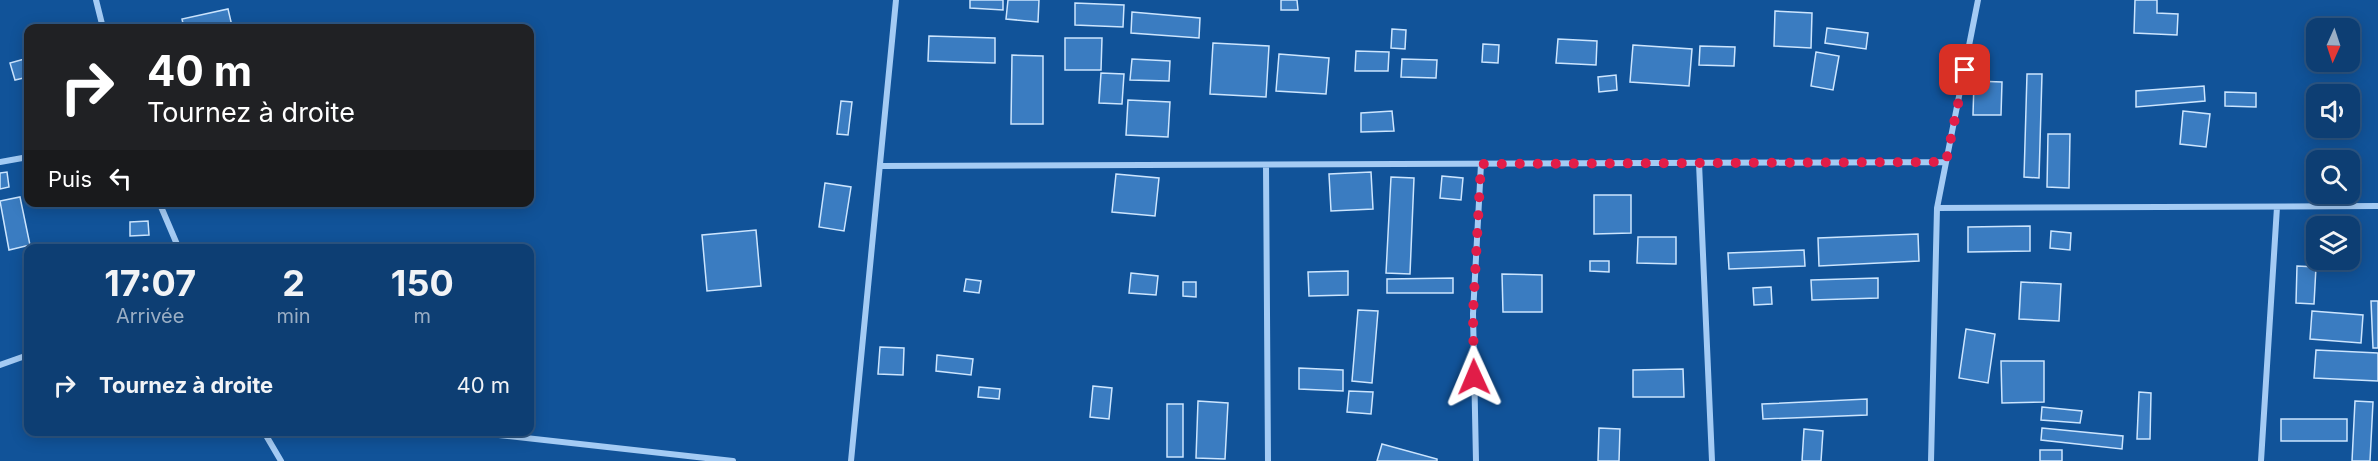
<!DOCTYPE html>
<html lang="fr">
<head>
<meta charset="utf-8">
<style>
	body { margin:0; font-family:Inter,sans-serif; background:#164578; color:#f1f3f6; height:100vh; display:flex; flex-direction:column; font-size:22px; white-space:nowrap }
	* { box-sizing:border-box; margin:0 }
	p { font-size:20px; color:#9aaec4 }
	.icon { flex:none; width:33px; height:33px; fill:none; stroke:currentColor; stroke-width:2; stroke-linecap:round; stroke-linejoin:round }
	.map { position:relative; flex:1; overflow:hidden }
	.panel { position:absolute; left:24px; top:244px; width:510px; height:192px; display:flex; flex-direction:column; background:#0d3e73; border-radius:12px; box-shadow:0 3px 15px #0003,0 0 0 2px #2d5785 }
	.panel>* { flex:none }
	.top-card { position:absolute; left:24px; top:24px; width:510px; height:183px; border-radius:12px; box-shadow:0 3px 15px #0003,0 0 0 2px #2d5785; background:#202124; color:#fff; overflow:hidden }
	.needle { width:39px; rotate:183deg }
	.controls { position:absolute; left:2306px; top:18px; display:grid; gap:12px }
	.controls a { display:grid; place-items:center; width:54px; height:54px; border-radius:12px; background:#0d3e73; box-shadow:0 3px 15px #0003,0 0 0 2px #2d5785; font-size:30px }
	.pin { position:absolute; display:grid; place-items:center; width:51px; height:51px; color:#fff; margin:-26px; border-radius:12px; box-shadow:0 3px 9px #0006 }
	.me { position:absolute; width:66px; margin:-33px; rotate:359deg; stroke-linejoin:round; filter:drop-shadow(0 0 4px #0008) }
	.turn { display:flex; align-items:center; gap:21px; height:126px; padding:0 24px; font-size:27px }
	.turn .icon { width:78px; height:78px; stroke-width:2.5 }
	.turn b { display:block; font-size:42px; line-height:51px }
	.then { display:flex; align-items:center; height:57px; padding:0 24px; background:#0003; gap:12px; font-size:22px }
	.eta { display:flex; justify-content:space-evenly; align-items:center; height:102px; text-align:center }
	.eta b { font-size:36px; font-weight:700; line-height:42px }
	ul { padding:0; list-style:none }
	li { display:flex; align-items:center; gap:18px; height:78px; padding:0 24px }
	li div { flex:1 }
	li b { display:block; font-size:22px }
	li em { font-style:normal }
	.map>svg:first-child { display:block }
	.building { fill:#3a7cc1; stroke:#cce5fe; stroke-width:1.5 }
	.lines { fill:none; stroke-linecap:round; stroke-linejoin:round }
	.street { stroke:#a4cbf4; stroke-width:6 }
	.route { stroke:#e11d48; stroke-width:10; stroke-dasharray:0 18 }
</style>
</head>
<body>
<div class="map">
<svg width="2378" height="461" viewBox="0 0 2378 461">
	<rect width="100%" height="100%" fill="#115399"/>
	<!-- building -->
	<path class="building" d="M970 0H1003V10L970 8Z
		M1008 0H1039L1038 22 1006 19Z
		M1281 0H1297L1298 10H1281Z
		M2135 0H2157V13L2178 14 2177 35 2134 33Z
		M1075 3 1124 5 1123 27 1075 25Z
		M228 9 232 26 184 28 182 19Z
		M1775 11 1812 13 1811 48 1774 46Z
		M1132 12 1200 18 1199 38 1131 33Z
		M1827 28 1868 33 1866 49 1825 43Z
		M1392 29 1406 30 1405 49 1391 48Z
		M929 36 995 38V63L928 61Z
		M1065 38H1102L1101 70H1065Z
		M1558 39 1597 41 1596 65 1556 63Z
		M1213 43 1269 46 1266 97 1210 94Z
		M1483 44 1499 45 1498 63 1482 62Z
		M1633 45 1692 49 1689 86 1630 82Z
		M1700 46 1735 47 1734 66 1699 65Z
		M1356 51 1389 52 1388 71H1355Z
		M1816 52 1839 56 1833 90 1811 86Z
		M1279 54 1329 58 1326 94 1276 91Z
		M1012 55 1043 56V124H1011Z
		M28 58V77L15 80 10 63Z
		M1132 59 1170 61 1169 81 1130 80Z
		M1402 59 1437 60 1436 78 1401 77Z
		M1101 73 1124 74 1122 104 1099 103Z
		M2027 74H2042L2039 178 2024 177Z
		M1616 75 1617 90 1599 92 1598 77Z
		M1974 81 2002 82 2001 115H1973Z
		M2204 86 2205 101 2136 107V91Z
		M2225 92 2256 93V107L2225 106Z
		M1128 100 1170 102 1168 137 1126 135Z
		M841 101 852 102 848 135 837 134Z
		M1392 111 1394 131 1361 132V113Z
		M2183 111 2210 114 2206 147 2180 144Z
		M2048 134H2070L2069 188 2047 187Z
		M7 172 9 187 0 189V173Z
		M1371 172 1373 209 1331 211 1329 174Z
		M1116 174 1159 178 1155 216 1112 212Z
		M1442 176 1463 178 1461 200 1440 198Z
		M1391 177 1414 178 1410 274 1386 273Z
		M825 183 851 187 844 231 819 227Z
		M1594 195H1631V233L1594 234Z
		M20 197 30 245 9 250 0 201Z
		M148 221 149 235 130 236V222Z
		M2030 226V251L1968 252V227Z
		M756 230 761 286 707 291 702 235Z
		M2051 231 2071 233 2070 250 2050 248Z
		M1918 234 1919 261 1819 266 1818 238Z
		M1638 237H1676V264L1637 263Z
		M1804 250 1805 266 1729 269 1728 253Z
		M1590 261H1609V272L1590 271Z
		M2297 266 2316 267 2314 304 2296 303Z
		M1348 271V295L1309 296 1308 272Z
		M1131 273 1158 276 1156 295 1129 293Z
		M1502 274 1542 275V312H1503Z
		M1453 278V293H1387V279Z
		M1878 278V298L1812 300 1811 280Z
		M966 279 981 281 979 293 964 291Z
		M1183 282H1196V297L1183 296Z
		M2021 282 2061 284 2059 321 2019 319Z
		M1771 287 1772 304 1754 305 1753 288Z
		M2371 301H2378V348H2373Z
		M1358 310 1378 311 1372 383 1352 381Z
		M2312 311 2363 315 2361 343 2310 339Z
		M1966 329 1995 334 1988 383 1959 378Z
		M880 347 904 348 903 375 878 374Z
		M2316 350 2378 353V381L2314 378Z
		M937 355 973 359 971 375 936 371Z
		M2001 361H2044V402L2002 403Z
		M1299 368 1343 370V391L1299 389Z
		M1683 369 1684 397H1633V370Z
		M1093 386 1112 388 1109 419 1090 417Z
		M979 387 1000 389 999 399 978 397Z
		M1349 391 1373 392 1371 414 1347 412Z
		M2139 392 2151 393 2150 439H2137Z
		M1867 399V415L1763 419 1762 404Z
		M1198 401 1228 403 1225 459 1196 458Z
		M2355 401 2373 402 2370 461H2352Z
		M1167 404H1183V457H1167Z
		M2042 407 2082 411 2080 423 2041 420Z
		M2281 419H2347V441H2281Z
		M1599 428 1620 429 1619 461H1598Z
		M2042 428 2123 436 2122 449 2041 440Z
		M1804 429 1823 431 1821 461H1802Z
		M1382 444 1437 459V461H1377Z
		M2040 450H2062V461H2040Z"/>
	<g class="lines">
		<!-- street -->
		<path class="street" d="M96 0 103 28
			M0 162 28 157
			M1699 163 1712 461
			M1266 165 1268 461
			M880 166 1946 162
			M159 202 179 249
			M1937 208 2378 206
			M0 365 28 355
			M264 432 281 461
			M471 432 733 461
			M851 461 896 0
			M1476 461 1473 314 1481 164
			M1931 461 1937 208 1978 0
			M2261 461 2277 207"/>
	</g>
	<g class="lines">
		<!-- route -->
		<path class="route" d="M1474 377 1473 314 1481 164 1946 162 1965 70"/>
	</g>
</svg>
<div class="controls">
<a><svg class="needle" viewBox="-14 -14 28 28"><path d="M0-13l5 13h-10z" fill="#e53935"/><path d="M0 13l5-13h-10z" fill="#9aaec4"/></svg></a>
<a><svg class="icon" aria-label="sound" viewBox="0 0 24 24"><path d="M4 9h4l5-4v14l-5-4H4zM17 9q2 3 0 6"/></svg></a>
<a><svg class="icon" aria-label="search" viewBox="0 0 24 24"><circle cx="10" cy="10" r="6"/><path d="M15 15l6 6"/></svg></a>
<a><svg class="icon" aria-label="layers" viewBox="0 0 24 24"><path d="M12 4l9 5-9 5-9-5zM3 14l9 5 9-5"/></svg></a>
</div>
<div class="pin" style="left:1965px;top:70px;background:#d93025"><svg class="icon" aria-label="arrive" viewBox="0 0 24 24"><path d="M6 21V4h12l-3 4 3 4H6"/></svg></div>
<svg class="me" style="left:1474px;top:377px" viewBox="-20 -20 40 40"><path d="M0-17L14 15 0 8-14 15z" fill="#e11d48" stroke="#fff" stroke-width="4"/></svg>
<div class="top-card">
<div class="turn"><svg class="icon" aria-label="right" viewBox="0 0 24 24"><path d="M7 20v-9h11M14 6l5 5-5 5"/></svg><div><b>40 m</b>Tournez à droite</div></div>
<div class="then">Puis<svg class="icon" aria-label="left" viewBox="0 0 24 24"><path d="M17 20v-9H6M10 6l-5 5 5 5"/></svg></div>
</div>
<section class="panel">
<div class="eta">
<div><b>17:07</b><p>Arrivée</p></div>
<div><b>2</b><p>min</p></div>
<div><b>150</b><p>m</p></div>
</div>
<ul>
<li><svg class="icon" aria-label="right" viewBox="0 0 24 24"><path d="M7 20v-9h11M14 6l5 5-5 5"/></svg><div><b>Tournez à droite</b></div><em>40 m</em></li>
</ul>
</section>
</div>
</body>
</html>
